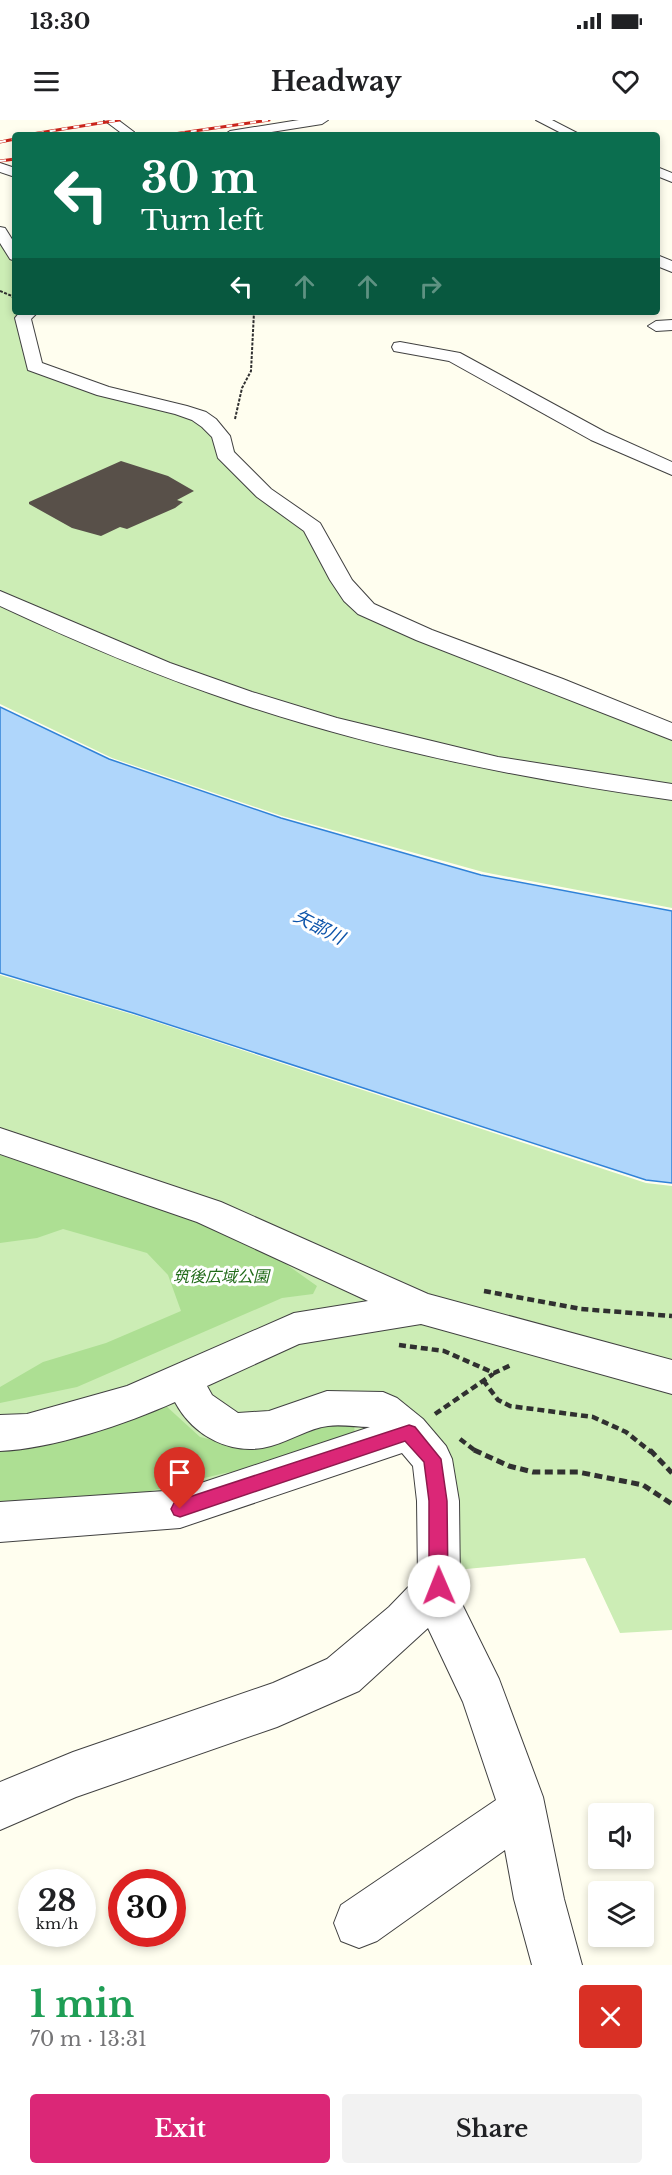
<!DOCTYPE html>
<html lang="en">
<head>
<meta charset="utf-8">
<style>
	body { margin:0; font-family:"Libre Baskerville","Noto Sans JP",serif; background:#f2f2f2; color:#202124; height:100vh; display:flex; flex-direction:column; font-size:22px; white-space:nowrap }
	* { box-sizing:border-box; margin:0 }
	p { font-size:20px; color:#757577 }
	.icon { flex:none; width:33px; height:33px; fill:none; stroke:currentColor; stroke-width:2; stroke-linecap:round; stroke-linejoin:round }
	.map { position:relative; height:1845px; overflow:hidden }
	.side { display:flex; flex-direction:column; background:#fff; flex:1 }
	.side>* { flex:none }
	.top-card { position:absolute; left:12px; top:12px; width:648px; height:183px; border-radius:6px; box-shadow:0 3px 9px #0003; background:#0b6e4f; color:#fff; overflow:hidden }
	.tools { position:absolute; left:588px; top:1683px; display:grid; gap:12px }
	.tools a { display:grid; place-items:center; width:66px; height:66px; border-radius:6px; background:#fff; box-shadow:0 3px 9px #0003; font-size:30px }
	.speed { position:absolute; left:18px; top:1749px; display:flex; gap:12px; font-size:30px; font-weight:700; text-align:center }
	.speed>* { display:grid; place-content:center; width:78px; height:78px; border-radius:50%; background:#fff; box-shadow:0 3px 9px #0003; line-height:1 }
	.speed small { font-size:15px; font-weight:400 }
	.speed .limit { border:9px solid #d22; background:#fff; color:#111 }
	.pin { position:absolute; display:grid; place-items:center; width:51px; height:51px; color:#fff; margin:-62px -26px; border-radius:50% 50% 50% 0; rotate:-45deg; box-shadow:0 0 6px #0007 }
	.pin .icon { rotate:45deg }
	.me { position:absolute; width:66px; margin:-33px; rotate:359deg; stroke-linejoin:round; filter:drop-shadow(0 0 4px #0008) }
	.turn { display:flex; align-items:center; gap:21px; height:126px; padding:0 30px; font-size:27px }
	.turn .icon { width:78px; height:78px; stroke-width:2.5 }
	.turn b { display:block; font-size:42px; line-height:51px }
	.lanes { display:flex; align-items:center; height:57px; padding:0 30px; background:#0003; justify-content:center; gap:30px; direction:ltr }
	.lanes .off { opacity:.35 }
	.round { display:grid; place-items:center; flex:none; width:63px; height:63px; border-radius:6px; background:#f2f2f2 }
	.summary { display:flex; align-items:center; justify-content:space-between; height:102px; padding:0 30px }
	h1 { font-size:36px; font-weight:700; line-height:45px; color:#1e9e55 }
	.action { display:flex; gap:12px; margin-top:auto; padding:12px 30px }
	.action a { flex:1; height:69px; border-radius:6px; background:#db2777; color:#fff; font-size:24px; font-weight:700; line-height:69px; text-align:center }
	.action a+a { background:#f2f2f2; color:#202124 }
	.status { display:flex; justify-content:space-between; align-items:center; height:42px; padding:0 30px; background:#fff; direction:ltr }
	.status svg { height:16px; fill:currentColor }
	header { display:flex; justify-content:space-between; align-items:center; height:78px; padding:0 30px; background:#fff; font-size:27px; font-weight:700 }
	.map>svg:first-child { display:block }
	.green { fill:#ccedb5 }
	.forest { fill:#addf93 }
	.water { fill:#afd6fb; stroke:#3082d8; stroke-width:1.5 }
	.building { fill:#585049 }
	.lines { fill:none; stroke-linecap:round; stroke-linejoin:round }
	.minor-casing { stroke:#414141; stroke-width:2 }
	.path-far2 { stroke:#303030; stroke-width:2; stroke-dasharray:3 1.5; stroke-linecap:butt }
	.path-far1 { stroke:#303030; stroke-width:4.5; stroke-dasharray:7 4; stroke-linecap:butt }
	.path { stroke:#303030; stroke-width:5; stroke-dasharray:8 4.5; stroke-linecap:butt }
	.minor { fill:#fff; fill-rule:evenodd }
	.rail-casing { stroke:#ca251a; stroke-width:3 }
	.rail { stroke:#fff; stroke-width:2; stroke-dasharray:6; stroke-linecap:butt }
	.route { fill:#db2777; stroke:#8e194d; stroke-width:1.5 }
	.labels { text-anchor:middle; stroke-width:6; stroke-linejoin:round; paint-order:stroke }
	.park-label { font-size:16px; font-style:italic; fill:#216b19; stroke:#fff }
	.water-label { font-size:18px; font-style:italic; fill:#0d54aa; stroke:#fff }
</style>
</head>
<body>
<div class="status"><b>13:30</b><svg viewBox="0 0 49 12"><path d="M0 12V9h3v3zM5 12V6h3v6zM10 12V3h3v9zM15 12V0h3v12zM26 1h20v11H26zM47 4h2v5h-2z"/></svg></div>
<header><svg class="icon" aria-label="menu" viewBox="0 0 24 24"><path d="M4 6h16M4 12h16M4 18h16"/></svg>Headway<svg class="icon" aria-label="heart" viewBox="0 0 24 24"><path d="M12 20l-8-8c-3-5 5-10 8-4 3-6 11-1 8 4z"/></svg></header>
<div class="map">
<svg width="672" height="1845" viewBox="0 0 672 1845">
	<rect width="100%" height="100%" fill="#fffeef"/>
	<!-- green -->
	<path class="green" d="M0 117C18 143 15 162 15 192H25L29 243 185 293 233 326 238 338 327 431 377 491 672 608V788L483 752 282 696 112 638 0 584Z
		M0 855 141 897 646 1063 672 1066V1510L620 1513 585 1438 455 1450 408 1328 0 1413Z"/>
	<!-- forest -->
	<path class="forest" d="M0 1035 147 1084 259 1125 317 1166 313 1174 282 1178 77 1267 0 1283V1267L43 1242 106 1223 181 1191 168 1155 147 1133 63 1109 37 1118 0 1123Z
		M165 1285 200 1317 255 1330 339 1302 354 1304 355 1316 282 1344 225 1353 142 1373 0 1382V1330Z"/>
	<!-- water -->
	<path class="water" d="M0 587 109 639 281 698 481 755 672 791V1063L646 1060 133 893 0 853Z"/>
	<!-- building -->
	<path class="building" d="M121 341 168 356 194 371 177 380 183 382 175 388 127 409 120 407 101 416 72 408 29 384V382Z"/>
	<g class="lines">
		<defs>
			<path id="minor" d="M104 0H118L134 12 131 15H124Z
				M299 0H328L322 4 253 15H224L230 11Z
				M536 0H552L581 15H565Z
				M0 43 15 48V57L0 52Z
				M657 47 672 53V62L657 56Z
				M0 107 5 108 15 124V141L10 139 0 123Z
				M657 135 672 141V152L657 146Z
				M20 192H38L31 199 42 243 109 267 187 286 206 292 216 299 230 316 234 332 271 369 320 403 352 460 374 484 432 510 563 559 672 603V620L416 520 358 494 344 481 330 460 304 411 257 377 218 338 212 317 202 307 192 300 175 294 97 275 28 250 15 198Z
				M672 200V210L656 211 648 206 656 201Z
				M400 222 460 233 605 312 672 342V355L591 320 449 241 394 231 392 227 394 223Z
				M0 471 170 543 252 572 337 598 498 637 672 664V680C524 659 377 630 235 582 154 555 77 522 0 486Z
				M0 1008 221 1082 428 1174 672 1240V1274L421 1204 299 1224 207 1266 212 1275 238 1293 269 1291 327 1271 383 1272 397 1278 423 1299 446 1326 452 1339 459 1381 460 1466 457 1474 499 1559 543 1677 564 1779 582 1845H532L514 1779 505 1730 377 1821 359 1828 341 1821 334 1803 341 1785 496 1680 463 1582 428 1508 359 1571 277 1607 76 1677 0 1710V1662L73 1632 273 1563 327 1539 389 1487 418 1457 417 1381 413 1346 402 1333 180 1408 0 1422V1382L180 1370 370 1307C356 1307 341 1304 328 1306 309 1308 290 1321 271 1326 232 1337 193 1316 175 1282 126 1304 52 1329 0 1331V1295L27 1294 127 1266 294 1193 368 1181 197 1102 0 1034Z"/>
		</defs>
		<!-- minor casing -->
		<use href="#minor" class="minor-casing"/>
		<!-- path-far2 -->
		<path class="path-far2" d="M0 171 12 176 15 181
			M235 299 242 268 251 251 254 192"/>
		<!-- path-far1 -->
		<path class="path-far1" d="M484 1171 581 1189 672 1196
			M399 1225 444 1231 494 1253 511 1245
			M483 1260 498 1280 510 1286 593 1297 626 1312 651 1332
			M435 1294 493 1254
			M460 1319 477 1332"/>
		<!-- path -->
		<path class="path" d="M474 1330 509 1346 533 1352H578L643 1365 672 1384
			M650 1330 672 1353"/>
		<!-- minor -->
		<use href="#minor" class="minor"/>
		<defs>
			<path id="rail" d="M26 15 119 0
				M167 15 269 0
				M0 22 15 19
				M0 41 15 39"/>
		</defs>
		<!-- rail casing -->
		<use href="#rail" class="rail-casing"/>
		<!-- rail -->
		<use href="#rail" class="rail"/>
	</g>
	<!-- route -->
	<path class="route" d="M409 1305 415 1307 441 1339 447 1381 448 1466 445 1472 439 1475 432 1472 429 1466V1381L424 1342 405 1321 180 1397 174 1395 171 1389 174 1383 180 1380Z"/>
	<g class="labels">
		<!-- park labels -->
		<g class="park-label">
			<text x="221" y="1162">筑後広域公園</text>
		</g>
		<!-- water labels -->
		<g class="water-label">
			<text transform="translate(319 807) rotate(27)" y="6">矢部川</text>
		</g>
	</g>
</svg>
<div class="tools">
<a><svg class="icon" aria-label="sound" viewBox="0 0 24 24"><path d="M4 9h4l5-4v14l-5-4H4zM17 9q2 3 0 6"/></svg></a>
<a><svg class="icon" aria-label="layers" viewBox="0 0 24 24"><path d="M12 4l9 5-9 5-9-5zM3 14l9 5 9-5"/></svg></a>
</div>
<div class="speed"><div>28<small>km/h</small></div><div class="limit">30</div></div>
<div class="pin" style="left:180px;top:1389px;background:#d93025"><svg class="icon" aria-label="arrive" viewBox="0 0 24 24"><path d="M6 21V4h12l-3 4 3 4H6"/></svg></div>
<svg class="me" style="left:439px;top:1466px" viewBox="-20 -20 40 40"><circle r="19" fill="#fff"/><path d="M0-13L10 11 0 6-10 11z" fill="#db2777"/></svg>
<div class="top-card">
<div class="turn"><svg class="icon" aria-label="left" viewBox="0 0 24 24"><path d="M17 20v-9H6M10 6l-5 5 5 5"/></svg><div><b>30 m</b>Turn left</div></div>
<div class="lanes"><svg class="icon" aria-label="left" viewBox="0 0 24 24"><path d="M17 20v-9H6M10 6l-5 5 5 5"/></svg><svg class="icon off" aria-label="ahead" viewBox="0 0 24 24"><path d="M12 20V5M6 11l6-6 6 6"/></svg><svg class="icon off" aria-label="ahead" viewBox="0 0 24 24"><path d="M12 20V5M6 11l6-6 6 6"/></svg><svg class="icon off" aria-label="right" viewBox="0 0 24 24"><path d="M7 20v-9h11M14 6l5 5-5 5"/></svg></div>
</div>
</div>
<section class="side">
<div class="summary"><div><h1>1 min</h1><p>70 m · 13:31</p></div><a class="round" style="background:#d93025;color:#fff"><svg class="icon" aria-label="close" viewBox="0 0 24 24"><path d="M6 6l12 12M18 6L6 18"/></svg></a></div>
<div class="action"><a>Exit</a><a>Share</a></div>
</section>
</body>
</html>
